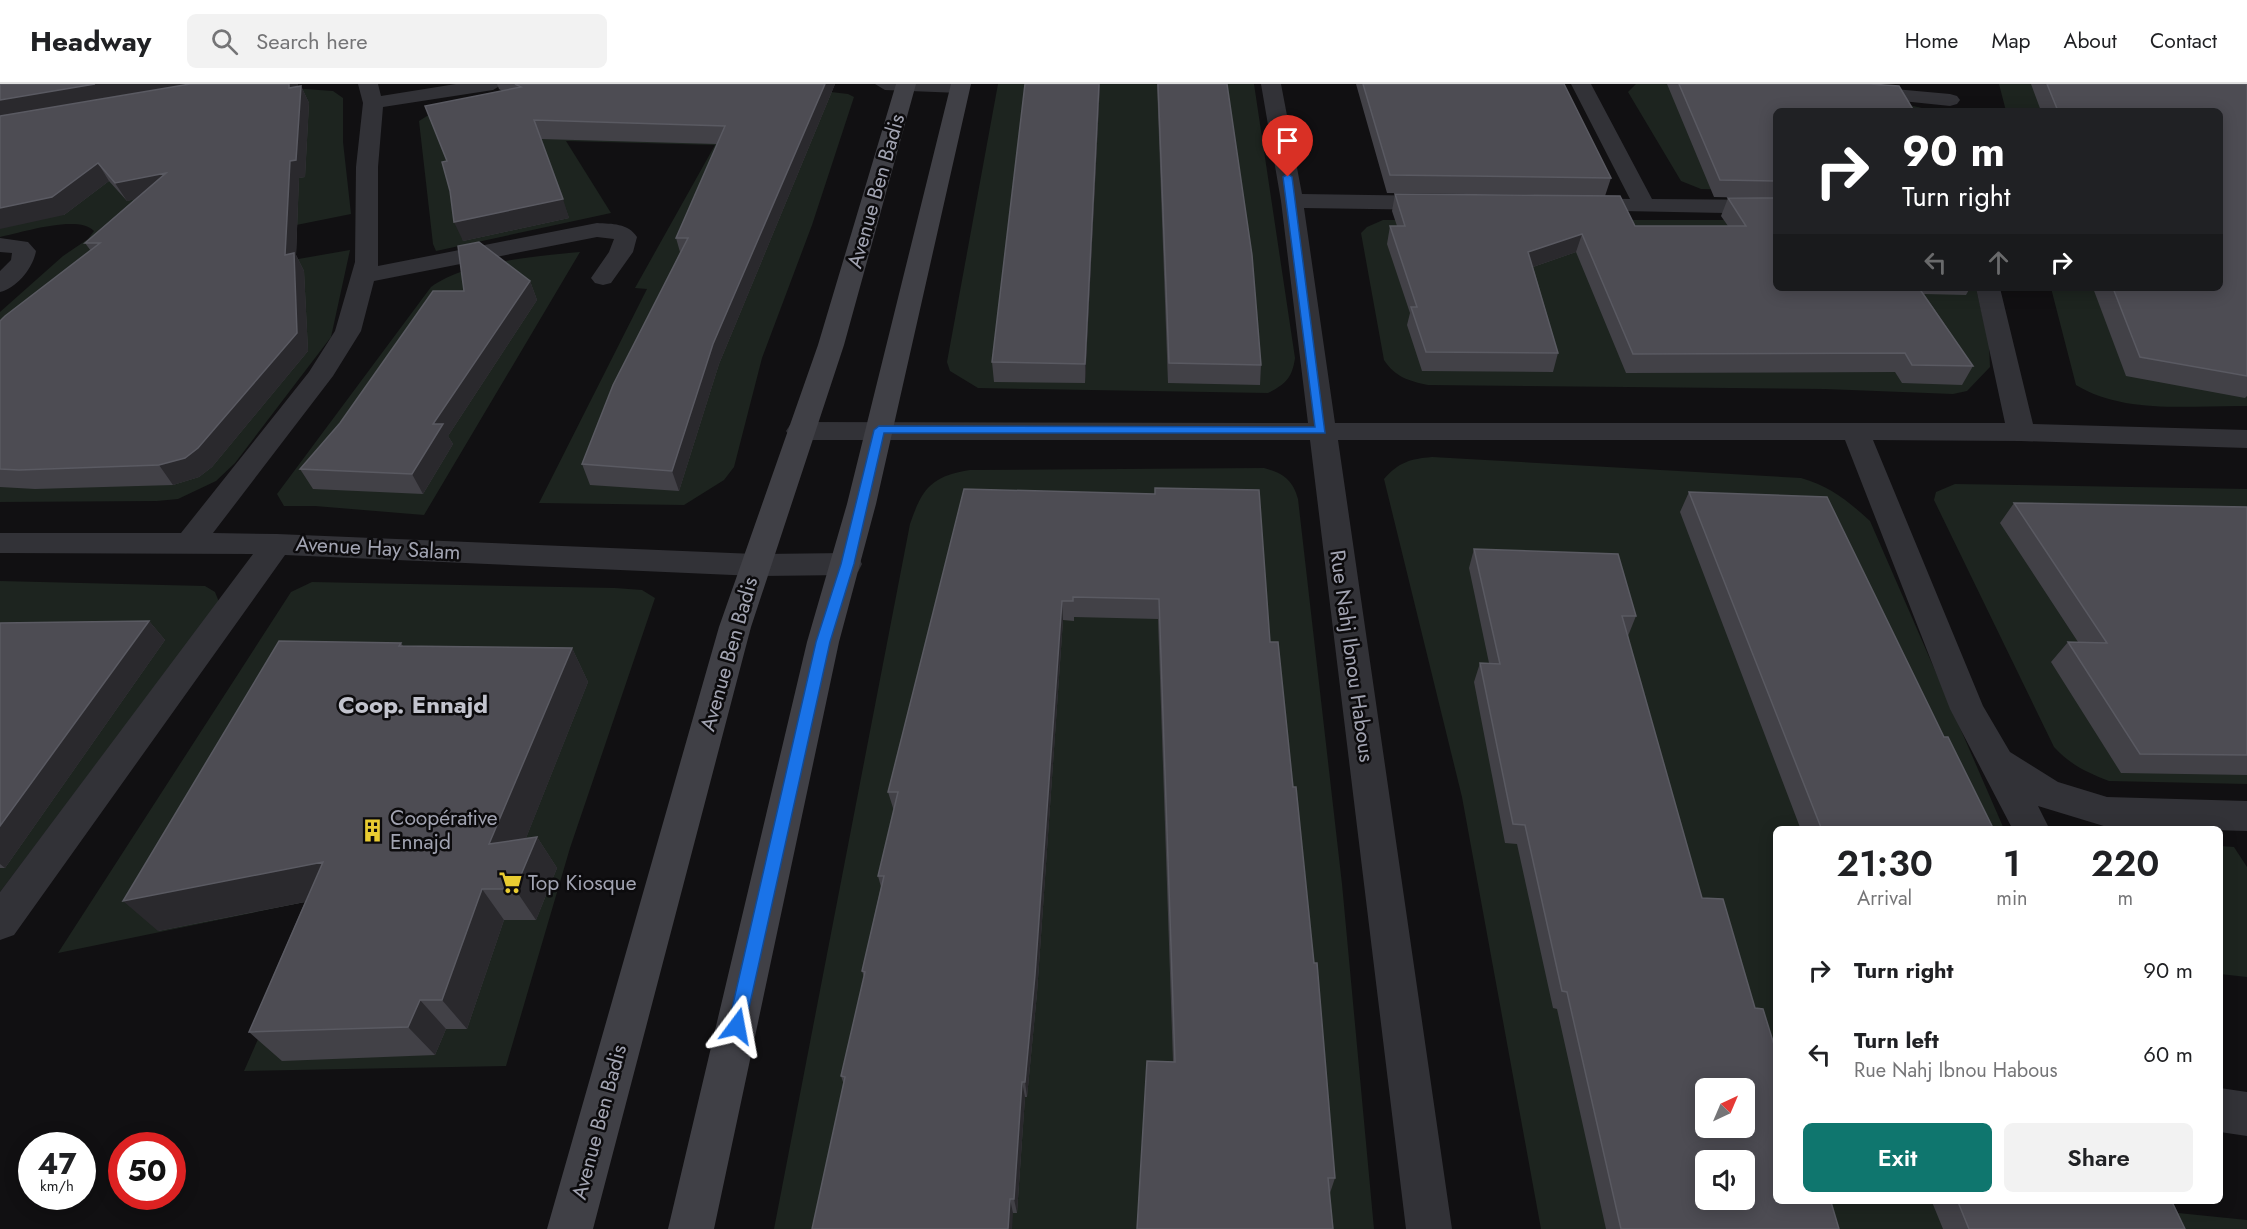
<!DOCTYPE html>
<html lang="en">
<head>
<meta charset="utf-8">
<style>
	body { margin:0; font-family:Jost,sans-serif; background:#f2f2f2; color:#202124; height:100vh; display:flex; flex-direction:column; font-size:22px; white-space:nowrap }
	* { box-sizing:border-box; margin:0 }
	p { font-size:20px; color:#757577 }
	.icon { flex:none; width:33px; height:33px; fill:none; stroke:currentColor; stroke-width:2; stroke-linecap:round; stroke-linejoin:round }
	.map { position:relative; flex:1; overflow:hidden }
	.side { position:absolute; left:1773px; top:742px; width:450px; height:378px; display:flex; flex-direction:column; background:#fff; border-radius:9px; box-shadow:0 3px 15px #0003 }
	.side>* { flex:none }
	.guide { position:absolute; left:1773px; top:24px; width:450px; height:183px; border-radius:9px; box-shadow:0 3px 15px #0003; background:#202124; color:#fff; overflow:hidden }
	.needle { width:39px; rotate:44deg }
	.tools { position:absolute; left:1695px; top:994px; display:grid; gap:12px }
	.tools a { display:grid; place-items:center; width:60px; height:60px; border-radius:9px; background:#fff; box-shadow:0 3px 15px #0003; font-size:30px }
	.speed { position:absolute; left:18px; top:1048px; display:flex; gap:12px; font-size:30px; font-weight:700; text-align:center }
	.speed>* { display:grid; place-content:center; width:78px; height:78px; border-radius:50%; background:#fff; box-shadow:0 3px 15px #0003; line-height:1 }
	.speed small { font-size:15px; font-weight:400 }
	.speed .limit { border:9px solid #d22; background:#fff; color:#111 }
	.pin { position:absolute; display:grid; place-items:center; width:51px; height:51px; color:#fff; margin:-62px -26px; border-radius:50% 50% 50% 0; rotate:-45deg; box-shadow:0 0 6px #0007 }
	.pin .icon { rotate:45deg }
	.me { position:absolute; width:66px; margin:-33px; rotate:13deg; stroke-linejoin:round; filter:drop-shadow(0 0 4px #0008) }
	.turn { display:flex; align-items:center; gap:21px; height:126px; padding:0 30px; font-size:27px }
	.turn .icon { width:78px; height:78px; stroke-width:2.5 }
	.turn b { display:block; font-size:42px; line-height:51px }
	.lanes { display:flex; align-items:center; height:57px; padding:0 30px; background:#0003; justify-content:center; gap:30px; direction:ltr }
	.lanes .off { opacity:.35 }
	.eta { display:flex; justify-content:space-evenly; align-items:center; height:102px; text-align:center }
	.eta b { font-size:36px; font-weight:600; line-height:42px }
	.cta { display:flex; gap:12px; margin-top:auto; padding:12px 30px }
	.cta a { flex:1; height:69px; border-radius:9px; background:#0f766e; color:#fff; font-size:24px; font-weight:600; line-height:69px; text-align:center }
	.cta a+a { background:#f2f2f2; color:#202124 }
	ul { padding:0; list-style:none }
	li { display:flex; align-items:center; gap:18px; height:84px; padding:0 30px }
	li div { flex:1 }
	li b { display:block; font-size:22px }
	li em { font-style:normal }
	header { display:flex; align-items:center; gap:36px; box-sizing:border-box; height:84px; padding:0 30px; background:#fff; border-bottom:2px solid #e0e0e0 }
	header strong { font-size:28px }
	nav { display:flex; gap:33px; margin-inline-start:auto; font-size:21px }
	.search { width:420px; height:54px; background:#f2f2f2; display:flex; align-items:center; gap:15px; box-sizing:border-box; padding:0 21px; border-radius:9px; color:#757577; font-size:22px }
	.map>svg:first-child { display:block }
	.green { fill:#1d241f; fill-rule:evenodd }
	.lines { fill:none; stroke-linecap:round; stroke-linejoin:round }
	.street { fill:#323237; fill-rule:evenodd }
	.secondary { fill:#404046; fill-rule:evenodd }
	.wall { fill:#424147 }
	.shaded-wall { fill:#2a292d }
	.building { fill:#4d4c53; stroke:#5a5a62; stroke-width:1.5; fill-rule:evenodd }
	.route { fill:#1a73e8; stroke:#114b97; stroke-width:1.5 }
	.labels { text-anchor:middle; stroke-width:5; stroke-linejoin:round; paint-order:stroke }
	.street-label { font-size:21px; fill:#a2a4b2; stroke:#0c0b0d }
	.poi-label { font-size:21px; fill:#a2a4b2; stroke:#0c0b0d; text-anchor:start }
	.quarter-label { font-size:24px; font-weight:bold; fill:#c3c4ce; stroke:#0c0b0d }
</style>
</head>
<body>
<header>
<strong>Headway</strong>
<div class="search"><svg class="icon" aria-label="search" viewBox="0 0 24 24"><circle cx="10" cy="10" r="6"/><path d="M15 15l6 6"/></svg>Search here</div>
<nav><a>Home</a><a>Map</a><a>About</a><a>Contact</a></nav>
</header>
<div class="map">
<svg width="2247" height="1145" viewBox="0 0 2247 1145">
	<rect width="100%" height="100%" fill="#111012"/>
	<!-- green -->
	<path class="green" d="M552 0 831 8 848 10 854 13 812 141 762 274 734 383 724 396 684 421 539 419 647 205 635 204 715 61 566 57 611 129 436 167 433 160 419 37 435 27Z
		M998 0H1254L1295 274C1292 294 1286 300 1268 309L978 304 950 287 947 278Z
		M1636 0H1670L1909 21 1935 27H1776V107L1701 105 1681 97 1628 8Z
		M1999 0H2247V322C2192 321 2125 331 2076 301L2051 204H2220V27H2006Z
		M305 5 333 7 343 14V58L351 130 216 157 206 191 350 166 331 253 235 379 216 397 178 415 157 417 0 418V228L63 172 88 155 94 147C78 130 21 149 0 153V57Z
		M1383 136H1776V204H1976L1989 260 1990 283 1967 307 1953 310 1825 305 1428 301C1409 297 1395 293 1384 276L1361 149 1367 143Z
		M580 168 424 431 315 422H284L277 410 431 203C464 178 538 172 580 168Z
		M1432 373 1801 394C1830 402 1848 417 1870 437L2004 745 1776 746V1118H2173L2178 1129 2247 1136V1145H1541L1462 713 1384 395C1399 378 1410 375 1432 373ZM1706 1005H1744V1044H1706ZM1706 1077H1744V1116H1706Z
		M1264 384C1283 389 1293 396 1298 415L1342 800 1374 1145H774L910 440C922 405 931 392 970 386Z
		M1955 400 2247 405V700L2109 697C2088 689 2069 680 2054 663L1934 416 1936 408Z
		M0 497 205 502 215 508 219 518 0 808Z
		M312 498 615 504 642 506 655 514 570 764 506 982 244 987 320 815 58 869 291 508Z
		M2220 762 2234 763 2247 783V893L2220 890Z"/>
	<g class="lines">
		<!-- street -->
		<path class="street" d="M358 0H378L381 12 456 0H503L493 6 383 23 378 83V182L597 139C612 140 628 139 637 153L633 168 611 199 603 201 595 199 591 194 609 168 614 155 597 153 374 197 361 247 333 292 213 449 277 450 755 470 847 469 858 472 862 480 858 488 847 491 755 492 285 471 14 851 0 856V808L253 470 0 469V449H181L309 288 335 247 355 178 356 83 363 19Z
			M875 0H968L970 3 960 9 885 6Z
			M1261 0H1281L1302 110 1437 112 1445 114 1448 119 1445 124 1437 126 1304 124 1335 339H2005L1976 204H2000L2033 340 2247 346V364L2021 357 1873 356 1983 622 2010 668 2058 698 2107 713 2247 717V747L2107 743 2038 722 2050 746H2013L1950 625 1845 356H1338L1452 1145H1406L1310 356H800L790 353 786 347 790 341 800 338 1308 339 1281 117Z
			M1571 0H1591L1652 115 1776 116V130L1571 126 1568 121 1571 116 1579 114 1630 115Z
			M1861 2 1950 10 1957 12 1960 16 1957 20 1950 22 1854 12 1851 8 1854 4Z
			M0 154 28 158 36 167C33 184 17 204 0 208V187L11 176 12 169 0 168Z
			M2220 1004 2247 1008V1052L2220 1048Z"/>
		<!-- secondary -->
		<path class="secondary" d="M896 0H916L844 261 751 543 593 1145H547L719 543 818 261Z
			M951 0H971L876 420 839 558 714 1145H668L807 558 847 420Z"/>
	</g>
	<!-- wall -->
	<path class="wall" d="M0 0 301 2 309 19 305 93 299 94 296 171 304 187 308 267 212 383 199 393 173 401 35 405 0 403V237L91 167 85 159 135 115 127 117 109 97 64 131Z
		M497 0H835L719 280 679 407 590 401 582 380 680 168 676 154 717 60 540 55 569 134 463 157 447 77 502 7 499 5Z
		M1025 0H1100L1085 299 994 298 992 278Z
		M1157 0H1227L1261 281 1260 301 1168 299Z
		M1356 0H1564L1611 94 1605 112 1635 142H1728L1721 132 1728 114H1761L1714 113 1667 0H1881V1L1776 27V204H1970L1966 211 1924 210 1973 282 1962 301 1902 299 1895 288 1626 289 1576 168 1533 183 1558 269 1553 288 1422 287 1407 241 1410 229 1387 160 1390 142H1397L1392 127 1395 110 1536 111 1387 109Z
		M2031 0H2247V312L2245 314 2126 292 2093 204H2220V27H2041Z
		M530 197 537 216 448 352 453 360 423 410 313 405 300 385Z
		M964 405 1270 558 1293 703 1335 1094 1330 1109 1173 978 1158 535 1074 533V537L1063 536 1037 909 1027 1013H1025L1017 1129H1013L843 998 841 992 864 893 862 887 881 803 878 792 894 727 888 708Z
		M1689 408 1944 653 1994 746H1801L1680 428Z
		M2014 419 2247 423V691L2121 689 2051 578 2068 558H2078L2000 439Z
		M1474 465 1636 532 1628 552 1776 1118 1839 1145H1606L1557 925 1553 924 1517 760 1505 759 1474 598 1480 579H1489L1469 484Z
		M149 537 165 556 5 784H0V539Z
		M401 559 403 562 572 564 588 598 526 754 537 753 557 784 536 836H504L467 945H446L435 971 282 977 249 948 305 818 158 847Z
		M1932 1118H2172L2185 1145H1943Z"/>
	<!-- shaded-wall -->
	<path class="shaded-wall" d="M95 0H202L0 35V16Z
		M289 0H298L297 21 289 4Z
		M825 0H835L719 280 679 407 672 387 713 260Z
		M1099 0H1100L1085 299V280Z
		M301 2 309 19 305 93 299 94 296 171 304 187 308 267 212 383 199 393 173 401 159 381 285 171 290 77Z
		M98 79 109 97 64 131 0 145V124Z
		M166 89 176 107 127 117 115 99Z
		M563 115 569 134 463 157 454 138Z
		M1582 150 1576 168 1524 186 1528 168Z
		M530 197 537 216 448 352 453 360 423 410 412 390 433 340Z
		M1062 517 1063 536 1037 909 1027 1013 1025 998Z
		M149 537 165 556 5 784 0 780V742Z
		M572 564 588 598 511 792 489 760Z
		M537 753 557 784 536 836 515 805Z
		M323 778 350 809 158 847 123 817Z
		M482 805 504 836 467 945 442 916Z
		M420 916 446 945 435 971 408 943Z
		M1022 998 1025 1013 1017 1129 1014 1115Z
		M1010 1115 1013 1129 1012 1145H1008Z"/>
	<!-- building -->
	<path class="building" d="M0 0H95L0 16Z
		M190 0H289V4L301 2 296 76 290 77 285 171 294 169 297 249 198 364 185 374 159 381 19 386 0 385V237L5 232 100 159H85L166 89 115 99 98 79 52 113 0 124V32Z
		M515 0H825L713 260 672 387 582 380 613 301 688 154H676L725 42 534 36 563 115 454 138 450 107 442 78 447 77 425 22 521 3Z
		M1025 0H1099L1085 280 992 278Z
		M1158 0H1227L1252 171 1261 281 1169 279Z
		M1363 0H1564L1611 94 1390 91Z
		M1679 0H1870L1899 2 1914 27H1776V97L1720 96Z
		M2047 0H2247V292L2140 273 2113 204H2220V27H2058Z
		M1395 110 1620 112 1635 142H1746L1728 114H1776V204H1919L1973 282 1912 281 1905 269 1633 270 1582 150 1528 168 1558 269 1426 268 1411 223H1417L1390 142H1405Z
		M479 158 530 197 433 340H443L412 390 300 385 340 339 433 207H464L458 162Z
		M1155 404 1259 406 1270 558H1278L1293 703H1296L1314 879H1317L1335 1094H1328L1333 1145H1137L1147 977 1175 978 1159 515 1073 513V517H1062L1035 891 1025 998H1022L1014 1115H1010L1008 1145H812L845 993 841 992 865 888 862 887 884 792H878L898 708H888L964 405 1155 410Z
		M1689 408 1827 413 1944 653H1948L1994 746H1822Z
		M2014 419 2247 423V671L2140 670 2068 558 2107 559Z
		M1474 465 1618 470 1636 532H1622L1702 814 1723 815 1755 924 1763 925 1776 967V1118H1831L1839 1145H1621L1567 908 1562 907 1525 741 1513 740 1480 579 1500 580ZM1706 1005H1744V1044H1706ZM1706 1077H1744V1116H1706Z
		M149 537 0 742V539Z
		M279 557 401 559 399 562 572 564 489 760 537 753 515 805H482L442 916H420L408 943 249 948 323 778 123 817Z
		M1958 1118H2172L2185 1145H1969Z"/>
	<!-- route -->
	<path class="route" d="M1288 90 1292 93 1325 349H884L854 480 830 558 745 942 743 947 737 950 731 947 728 942 816 558 841 480 874 346 879 342 1315 343 1283 93Z"/>
	<!-- icons -->
	<defs>
		<symbol id="building-bare" viewBox="-9 -9 18 18"><path d="M-4-6H4V6H1V3H-1V6H-4ZM-2.5-4.3h1.7v1.8h-1.7ZM.8-4.3h1.7v1.8H.8ZM-2.5-1h1.7V.8h-1.7ZM.8-1h1.7V.8H.8Z" fill="#e9cc31" stroke="#0c0b0d" stroke-width="2.5" paint-order="stroke"/></symbol>
		<symbol id="supermarket-bare" viewBox="-9 -9 18 18"><path d="M-6-5.5h2.5l.6 2H6L4.5 2H-2.5L-4.4-4H-6ZM-1.5 3.2a1.3 1.3 0 1 0 .1 0ZM3 3.2a1.3 1.3 0 1 0 .1 0Z" fill="#e9cc31" stroke="#0c0b0d" stroke-width="2.5" paint-order="stroke"/></symbol>
	</defs>
	<g fill-rule="evenodd">
		<use href="#building-bare" x="356" y="730" width="33" height="33"/>
		<use href="#supermarket-bare" x="494" y="782" width="33" height="33"/>
	</g>
	<g class="labels">
		<!-- street labels -->
		<g class="street-label">
			<text transform="translate(876 107) rotate(-74)" y="7">Avenue Ben Badis</text>
			<text transform="translate(378 464) rotate(3)" y="7">Avenue Hay Salam</text>
			<text transform="translate(729 570) rotate(-74)" y="7">Avenue Ben Badis</text>
			<text transform="translate(1352 572) rotate(82)" y="7">Rue Nahj Ibnou Habous</text>
			<text transform="translate(599 1038) rotate(-75)" y="7">Avenue Ben Badis</text>
		</g>
		<!-- poi labels -->
		<g class="poi-label">
			<text x="390" y="741">Coopérative<tspan x="390" dy="24">Ennajd</tspan></text>
			<text x="528" y="806">Top Kiosque</text>
		</g>
		<!-- quarter labels -->
		<g class="quarter-label">
			<text x="413" y="629">Coop. Ennajd</text>
		</g>
	</g>
</svg>
<div class="tools">
<a><svg class="needle" viewBox="-14 -14 28 28"><path d="M0-13l5 13h-10z" fill="#e53935"/><path d="M0 13l5-13h-10z" fill="#757577"/></svg></a>
<a><svg class="icon" aria-label="sound" viewBox="0 0 24 24"><path d="M4 9h4l5-4v14l-5-4H4zM17 9q2 3 0 6"/></svg></a>
</div>
<div class="speed"><div>47<small>km/h</small></div><div class="limit">50</div></div>
<div class="pin" style="left:1288px;top:93px;background:#d93025"><svg class="icon" aria-label="arrive" viewBox="0 0 24 24"><path d="M6 21V4h12l-3 4 3 4H6"/></svg></div>
<svg class="me" style="left:737px;top:942px" viewBox="-20 -20 40 40"><path d="M0-17L14 15 0 8-14 15z" fill="#1a73e8" stroke="#fff" stroke-width="4"/></svg>
<div class="guide">
<div class="turn"><svg class="icon" aria-label="right" viewBox="0 0 24 24"><path d="M7 20v-9h11M14 6l5 5-5 5"/></svg><div><b>90 m</b>Turn right</div></div>
<div class="lanes"><svg class="icon off" aria-label="left" viewBox="0 0 24 24"><path d="M17 20v-9H6M10 6l-5 5 5 5"/></svg><svg class="icon off" aria-label="ahead" viewBox="0 0 24 24"><path d="M12 20V5M6 11l6-6 6 6"/></svg><svg class="icon" aria-label="right" viewBox="0 0 24 24"><path d="M7 20v-9h11M14 6l5 5-5 5"/></svg></div>
</div>
<section class="side">
<div class="eta">
<div><b>21:30</b><p>Arrival</p></div>
<div><b>1</b><p>min</p></div>
<div><b>220</b><p>m</p></div>
</div>
<ul>
<li><svg class="icon" aria-label="right" viewBox="0 0 24 24"><path d="M7 20v-9h11M14 6l5 5-5 5"/></svg><div><b>Turn right</b></div><em>90 m</em></li>
<li><svg class="icon" aria-label="left" viewBox="0 0 24 24"><path d="M17 20v-9H6M10 6l-5 5 5 5"/></svg><div><b>Turn left</b><p>Rue Nahj Ibnou Habous</p></div><em>60 m</em></li>
</ul>
<div class="cta"><a>Exit</a><a>Share</a></div>
</section>
</div>
</body>
</html>
